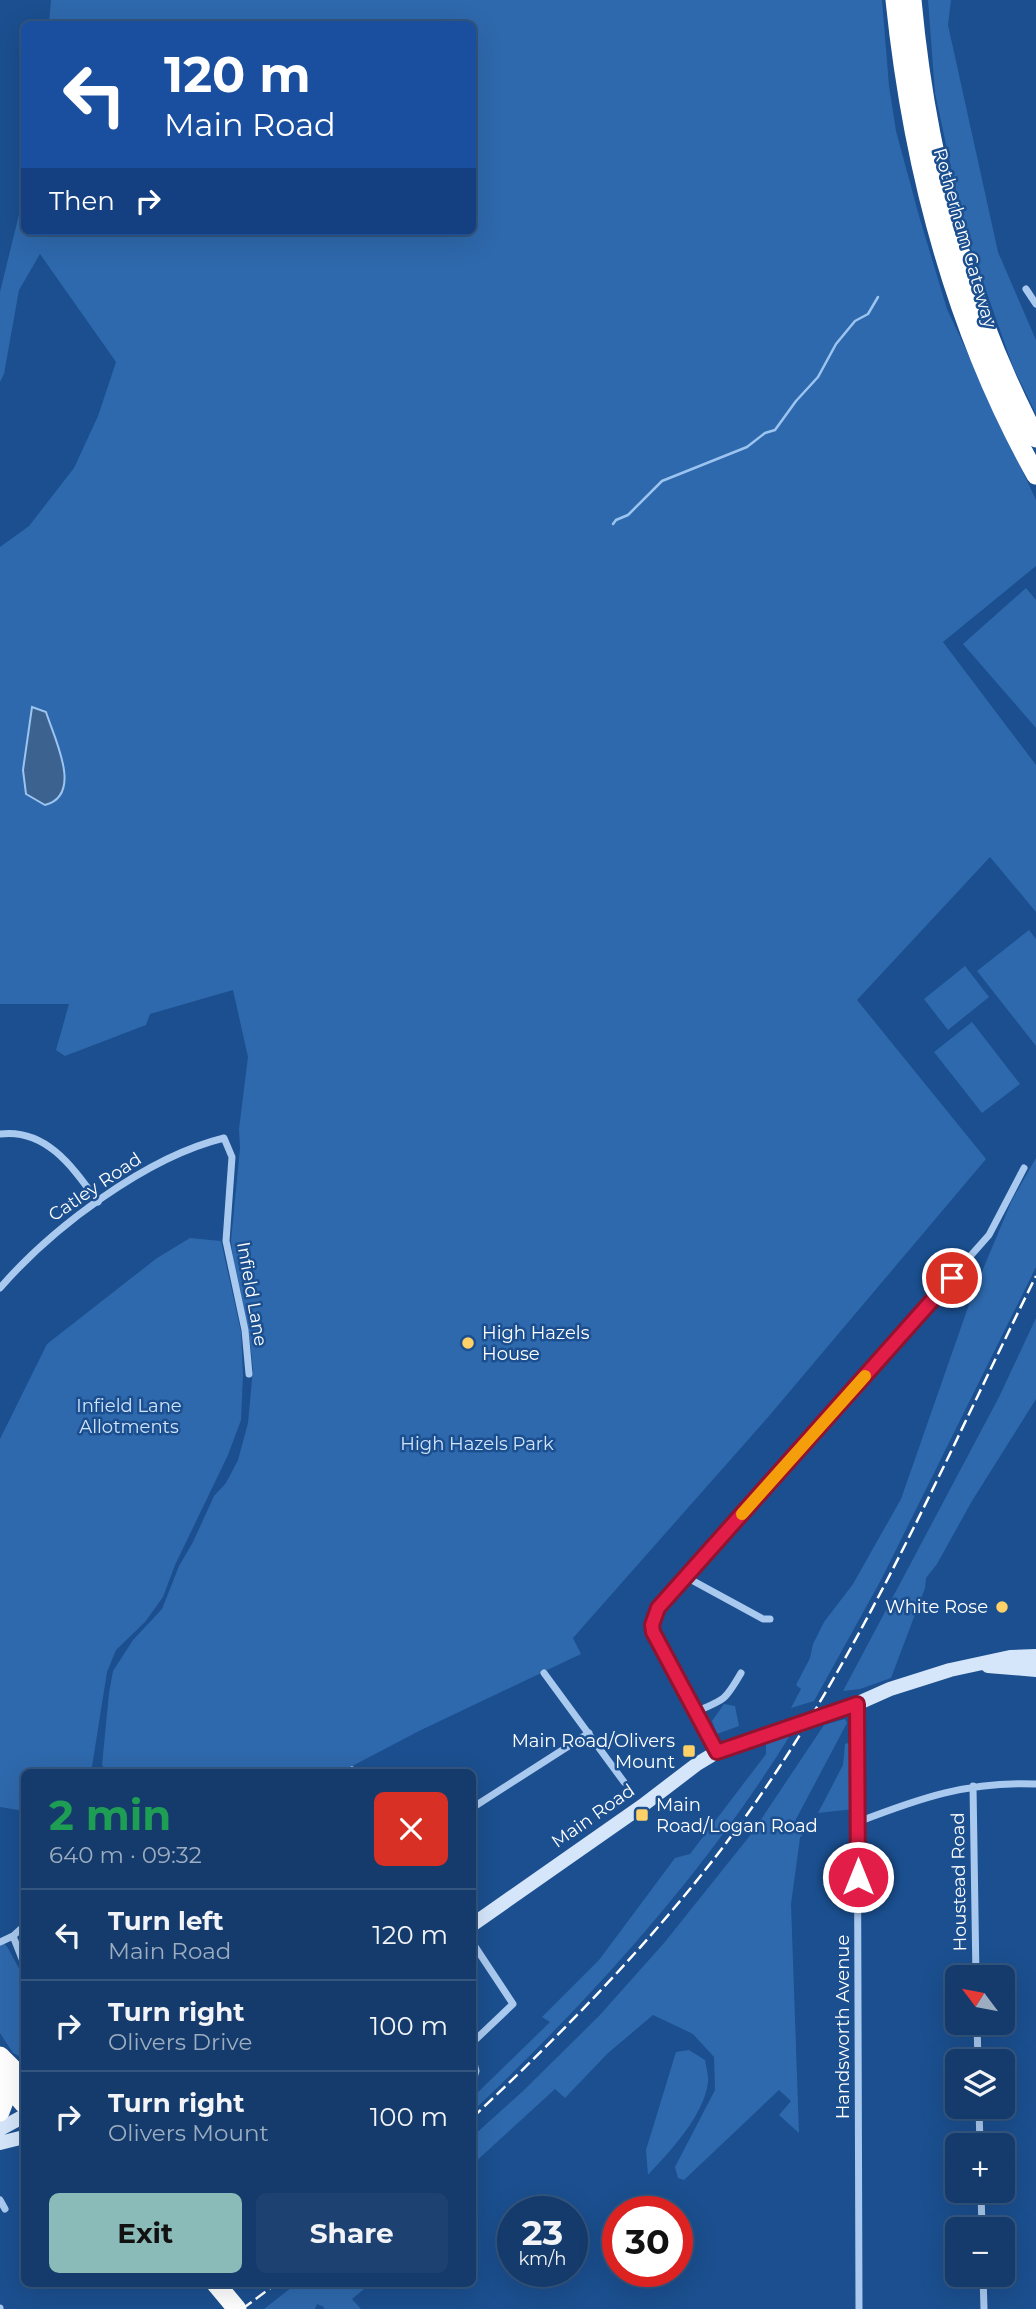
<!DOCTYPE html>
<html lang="en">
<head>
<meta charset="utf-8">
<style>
	body { margin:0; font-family:Montserrat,sans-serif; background:#1d4271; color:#f1f3f6; height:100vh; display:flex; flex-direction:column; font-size:26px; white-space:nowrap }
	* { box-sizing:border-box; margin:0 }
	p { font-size:23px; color:#9dadc1 }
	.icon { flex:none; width:38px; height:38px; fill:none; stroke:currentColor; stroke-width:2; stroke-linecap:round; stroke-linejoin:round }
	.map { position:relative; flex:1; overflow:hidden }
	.sheet { position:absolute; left:21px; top:1769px; width:455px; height:518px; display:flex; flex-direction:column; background:#143b6b; border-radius:10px; box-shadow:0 7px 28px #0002,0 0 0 2px #33557e }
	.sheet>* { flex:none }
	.banner { position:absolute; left:21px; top:21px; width:455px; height:214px; border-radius:10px; box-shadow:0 7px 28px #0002,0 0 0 2px #33557e; background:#1a4fa0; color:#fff; overflow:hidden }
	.needle { width:46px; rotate:302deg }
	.buttons { position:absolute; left:945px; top:1965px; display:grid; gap:14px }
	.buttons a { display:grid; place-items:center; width:70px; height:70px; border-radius:10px; background:#143b6b; box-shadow:0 7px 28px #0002,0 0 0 2px #33557e; font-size:35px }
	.speed { position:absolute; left:497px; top:2196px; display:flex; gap:14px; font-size:35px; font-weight:700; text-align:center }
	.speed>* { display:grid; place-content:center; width:91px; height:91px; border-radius:50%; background:#143b6b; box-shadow:0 7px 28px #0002,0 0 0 2px #33557e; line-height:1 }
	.speed small { font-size:18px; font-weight:400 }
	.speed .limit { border:10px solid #d22; background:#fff; color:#111 }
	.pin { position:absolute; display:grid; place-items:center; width:60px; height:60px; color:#fff; margin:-30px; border:4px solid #fff; border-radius:50%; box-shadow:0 2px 7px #0007 }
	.me { position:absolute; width:77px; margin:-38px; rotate:0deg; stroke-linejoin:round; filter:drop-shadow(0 0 5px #0008) }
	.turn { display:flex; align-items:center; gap:24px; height:147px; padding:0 28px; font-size:32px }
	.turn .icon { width:91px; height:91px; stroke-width:2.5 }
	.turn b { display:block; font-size:49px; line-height:60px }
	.then { display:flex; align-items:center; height:66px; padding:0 28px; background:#0003; gap:14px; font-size:26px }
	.round { display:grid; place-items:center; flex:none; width:74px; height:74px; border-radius:10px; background:#1d4271 }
	.head { display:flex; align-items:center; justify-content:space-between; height:119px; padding:0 28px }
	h1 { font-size:42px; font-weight:700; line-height:52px; color:#1e9e55 }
	.primary-button { display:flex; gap:14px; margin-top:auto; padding:14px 28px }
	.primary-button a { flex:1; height:80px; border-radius:10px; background:#8bbbb9; color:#111; font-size:28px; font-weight:700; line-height:80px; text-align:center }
	.primary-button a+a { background:#1d4271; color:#f1f3f6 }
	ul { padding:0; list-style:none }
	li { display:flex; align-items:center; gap:21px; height:91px; padding:0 28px; border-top:2px solid #33557e }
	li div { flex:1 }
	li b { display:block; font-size:26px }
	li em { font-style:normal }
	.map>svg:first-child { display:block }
	.green { fill:#2e69ad }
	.water { fill:#3c6290; stroke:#9cc4f0; stroke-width:2 }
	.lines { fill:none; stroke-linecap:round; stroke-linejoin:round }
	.stream { stroke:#9cc4f0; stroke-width:2.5 }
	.street { stroke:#a9c9ee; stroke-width:7 }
	.secondary { stroke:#d6e6fa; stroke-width:14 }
	.highway { stroke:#fff; stroke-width:19 }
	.rail { stroke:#fff; stroke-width:2.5; stroke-dasharray:12 5; stroke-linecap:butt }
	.secondary-bridge { stroke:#d6e6fa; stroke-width:14 }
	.route-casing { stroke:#92132f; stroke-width:18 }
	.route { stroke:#e11d48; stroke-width:12 }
	.slow { stroke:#f59e0b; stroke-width:12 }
	.poi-dot { fill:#ffd166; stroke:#1b4f8f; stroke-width:2.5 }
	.labels { text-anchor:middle; stroke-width:5; stroke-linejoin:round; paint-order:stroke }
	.street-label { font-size:18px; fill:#fff; stroke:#1b4f8f }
	.poi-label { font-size:18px; fill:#fff; stroke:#1b4f8f; text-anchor:start }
	.park-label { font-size:18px; fill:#cfe3fa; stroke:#1b4f8f }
</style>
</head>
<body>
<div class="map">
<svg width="1036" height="2309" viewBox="0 0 1036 2309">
	<rect width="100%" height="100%" fill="#1b4f8f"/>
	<!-- green -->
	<path class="green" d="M51 0H882L889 86 896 131 919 216 947 309 1036 500V566L943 642 1036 765V912L990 857 857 1000 986 1159 769 1416 573 1638 581 1654 419 1731 339 1773H109L102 1765 109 1693 113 1671 133 1640 162 1609 179 1566 193 1542 214 1496 226 1483 238 1460 248 1423 253 1369 249 1334 235 1275 231 1241 240 1148 239 1129 248 1057 233 990 150 1014 146 1025 65 1056 56 1050 69 1004H0V547L29 526 74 468 98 416 116 362 40 254 19 290 4 374 0 382V292L24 194V231H472V24H49Z
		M928 0H951L948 25 998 252 1036 340V414L1013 367 964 228 935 93Z
		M1026 588 1036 600V728L963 644Z
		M1029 930 1036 939V1046L977 971Z
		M965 966 989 997 948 1030 924 999Z
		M972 1022 1020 1084 982 1113 934 1052Z
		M1036 1158V1267L881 1580 814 1701 791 1708 801 1689 796 1685 810 1658 813 1644 824 1622 853 1584 901 1499 973 1293 1012 1200Z
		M190 1238 221 1241 241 1332 243 1375 241 1420 228 1455 175 1565 163 1597 145 1622 116 1650 107 1672 91 1773H24V1811L0 1807V1439L47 1344 157 1258Z
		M1036 1318V1399L972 1501 937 1564 926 1578 925 1588 891 1678 860 1689 843 1691 999 1397Z
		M724 1704 735 1706 739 1726 717 1734 712 1721Z
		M845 1719 847 1723 795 1821 806 1829 800 1838 791 1904 799 2133 779 2115 791 2101 779 2090 684 2180 678 2178 675 2167 715 2090 714 2057 693 2034 653 2015 607 2054 565 2098 555 2089 473 2164V2136L522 2092 599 2016 664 1943 752 1833 824 1725Z
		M791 1734C705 1873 592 1998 473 2111V2097L550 2022 542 2017 599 1960 675 1858 690 1854 766 1754V1745L768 1742Z
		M858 1740 854 1809 818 1813 843 1765 845 1744Z
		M0 1938 8 1948 24 1978 23 2058 13 2053 0 2033Z
		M689 2050 705 2060C706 2067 709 2076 708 2082 704 2116 670 2151 648 2175L646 2150 676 2052Z
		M296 2284H370L352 2299 361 2309H324V2307L317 2304 315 2309H264Z"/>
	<!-- water -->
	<path class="water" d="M32 707 46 712C54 738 84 795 45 805L26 794 23 770Z"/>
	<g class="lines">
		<!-- stream -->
		<path class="stream" d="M613 524 616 520 628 515 662 481 747 447 765 433 775 430 796 401 818 377 836 344 855 321 868 314 878 297"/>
		<!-- street -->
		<path class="street" d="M1026 289 1036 304
			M0 1134C47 1128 74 1169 98 1202
			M0 1288C52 1228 146 1157 224 1138L232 1157 226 1241 245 1330 249 1374
			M686 1577 763 1619H770
			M544 1673 624 1782
			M857 1704 859 2309
			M697 1711C725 1700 726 1699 741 1673
			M717 1752 653 1632 652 1625 658 1608 989 1235 1024 1168
			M352 1770 355 1773
			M973 1786 976 1978
			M472 1808 589 1733
			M858 1822C920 1798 969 1781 1036 1784
			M13 1936 24 1964
			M0 1942 13 1936 24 1926
			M472 1942 513 2004 472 2043
			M977 2023 978 2062
			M472 2055 476 2071 472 2084
			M979 2107 980 2146
			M981 2191 982 2230
			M0 2200 5 2209
			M983 2275 984 2309
			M0 2308V2309"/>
		<!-- secondary -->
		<path class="secondary" d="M988 1666 1036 1670
			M845 1709 890 1689 950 1670 1010 1657 1036 1656
			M472 1925 642 1806 697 1764 717 1752 790 1727
			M0 2129 24 2116
			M0 2143 24 2137"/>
		<!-- highway -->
		<path class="highway" d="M895 0C912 165 954 329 1036 475
			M912 0C926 152 965 303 1036 438
			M0 2056 24 2080
			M0 2076 24 2104
			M0 2112 6 2096V2082
			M216 2284 237 2309"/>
		<!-- rail -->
		<path class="rail" d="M472 2118C571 2025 667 1926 746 1816 865 1649 945 1459 1036 1276
			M242 2309 276 2284"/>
		<!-- secondary-bridge -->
		<path class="secondary-bridge" d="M790 1727 845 1709"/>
	</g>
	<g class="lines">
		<defs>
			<path id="route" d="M858 1877 857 1704 717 1752 653 1632 652 1625 658 1608 952 1278"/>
		</defs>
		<!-- route casing -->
		<use href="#route" class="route-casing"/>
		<!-- route -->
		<use href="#route" class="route"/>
		<!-- slow -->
		<path class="slow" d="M742 1514 865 1376"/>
	</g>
	<!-- markers -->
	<g class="poi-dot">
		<circle cx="468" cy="1343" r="7"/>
		<circle cx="1002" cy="1607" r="7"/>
		<rect x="682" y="1744" width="14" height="14" rx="3.5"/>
		<rect x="635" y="1808" width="14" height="14" rx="3.5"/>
	</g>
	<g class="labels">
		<!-- street labels -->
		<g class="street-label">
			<text transform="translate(965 238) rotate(74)" y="6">Rotherham Gateway</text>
			<text transform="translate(95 1187) rotate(-34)" y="6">Catley Road</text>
			<text transform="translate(252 1294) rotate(80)" y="6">Infield Lane</text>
			<text transform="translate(593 1816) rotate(-35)" y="6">Main Road</text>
			<text transform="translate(959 1882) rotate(-91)" y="6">Houstead Road</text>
			<text transform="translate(843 2027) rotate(-90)" y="6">Handsworth Avenue</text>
		</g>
		<!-- poi labels -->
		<g class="poi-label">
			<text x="482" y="1339">High Hazels<tspan x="482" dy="21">House</tspan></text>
			<text x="988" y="1613" text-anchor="end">White Rose</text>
			<text x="675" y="1747" text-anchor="end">Main Road/Olivers<tspan x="675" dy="21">Mount</tspan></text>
			<text x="656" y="1811">Main<tspan x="656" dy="21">Road/Logan Road</tspan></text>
		</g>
		<!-- park labels -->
		<g class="park-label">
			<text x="129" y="1412">Infield Lane<tspan x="129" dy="21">Allotments</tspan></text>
			<text x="477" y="1450">High Hazels Park</text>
		</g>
	</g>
</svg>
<div class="buttons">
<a><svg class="needle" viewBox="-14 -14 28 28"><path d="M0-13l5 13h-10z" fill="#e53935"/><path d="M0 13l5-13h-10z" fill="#9dadc1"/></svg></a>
<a><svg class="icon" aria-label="layers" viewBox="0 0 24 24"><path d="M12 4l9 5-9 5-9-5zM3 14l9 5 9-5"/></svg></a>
<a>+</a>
<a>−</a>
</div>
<div class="speed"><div>23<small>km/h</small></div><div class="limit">30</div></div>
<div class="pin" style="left:952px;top:1278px;background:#d93025"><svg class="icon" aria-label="arrive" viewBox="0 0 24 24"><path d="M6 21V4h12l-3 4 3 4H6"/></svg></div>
<svg class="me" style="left:858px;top:1877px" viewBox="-20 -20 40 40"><circle r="17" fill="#e11d48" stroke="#fff" stroke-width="3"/><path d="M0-11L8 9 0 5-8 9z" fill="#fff"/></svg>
<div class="banner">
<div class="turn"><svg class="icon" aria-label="left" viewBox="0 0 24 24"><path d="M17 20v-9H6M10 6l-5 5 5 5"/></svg><div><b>120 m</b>Main Road</div></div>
<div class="then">Then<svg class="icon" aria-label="right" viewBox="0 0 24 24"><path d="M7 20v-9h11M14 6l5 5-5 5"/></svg></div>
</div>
<section class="sheet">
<div class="head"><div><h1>2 min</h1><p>640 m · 09:32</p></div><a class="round" style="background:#d93025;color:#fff"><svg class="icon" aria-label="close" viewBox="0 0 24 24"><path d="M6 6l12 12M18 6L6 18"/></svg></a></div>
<ul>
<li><svg class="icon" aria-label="left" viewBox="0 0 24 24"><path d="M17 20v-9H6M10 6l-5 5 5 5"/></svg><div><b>Turn left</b><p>Main Road</p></div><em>120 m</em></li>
<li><svg class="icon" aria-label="right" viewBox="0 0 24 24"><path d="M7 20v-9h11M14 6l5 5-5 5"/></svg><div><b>Turn right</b><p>Olivers Drive</p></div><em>100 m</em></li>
<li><svg class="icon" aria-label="right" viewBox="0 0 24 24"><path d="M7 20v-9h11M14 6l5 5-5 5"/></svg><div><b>Turn right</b><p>Olivers Mount</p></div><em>100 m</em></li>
</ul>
<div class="primary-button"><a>Exit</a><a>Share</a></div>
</section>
</div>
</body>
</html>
